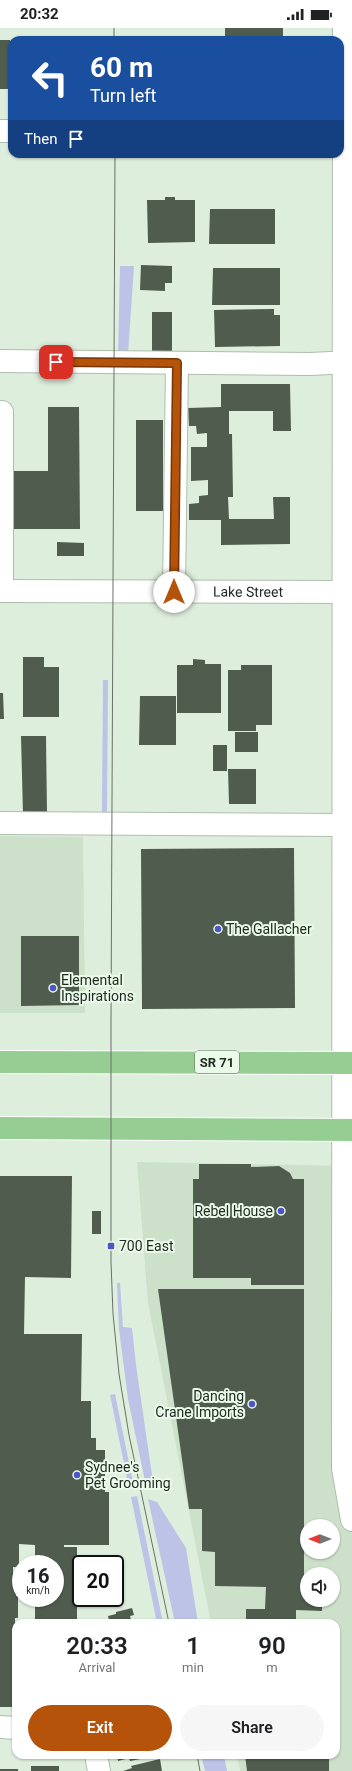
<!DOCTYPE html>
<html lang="en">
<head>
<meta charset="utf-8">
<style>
	body { margin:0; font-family:Roboto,sans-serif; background:#f6f6f6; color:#202124; height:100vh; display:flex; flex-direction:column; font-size:15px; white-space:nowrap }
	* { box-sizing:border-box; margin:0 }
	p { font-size:13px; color:#757577 }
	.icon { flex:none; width:22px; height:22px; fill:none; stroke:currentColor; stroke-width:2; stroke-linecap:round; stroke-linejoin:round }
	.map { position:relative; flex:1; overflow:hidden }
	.side { position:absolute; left:12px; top:1591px; width:328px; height:140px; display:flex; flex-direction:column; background:#fff; border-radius:12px; box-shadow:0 1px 3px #0004 }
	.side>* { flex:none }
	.banner { position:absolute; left:8px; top:8px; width:336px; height:122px; border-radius:12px; box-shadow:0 1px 3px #0004; background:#1a4fa0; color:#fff; overflow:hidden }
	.needle { width:26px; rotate:270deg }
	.controls { position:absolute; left:300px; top:1491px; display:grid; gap:8px }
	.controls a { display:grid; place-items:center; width:40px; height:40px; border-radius:50%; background:#fff; box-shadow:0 1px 3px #0004; font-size:20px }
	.speed { position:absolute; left:12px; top:1527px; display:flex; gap:8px; font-size:20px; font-weight:700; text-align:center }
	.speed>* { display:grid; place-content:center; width:52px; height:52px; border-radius:50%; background:#fff; box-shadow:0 1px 3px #0004; line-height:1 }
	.speed small { font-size:10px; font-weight:400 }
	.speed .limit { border:2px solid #111; border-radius:6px; background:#fff; color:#111 }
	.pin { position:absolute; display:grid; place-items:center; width:34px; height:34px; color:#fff; margin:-17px; border-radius:8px; box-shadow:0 2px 6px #0006 }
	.me { position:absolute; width:44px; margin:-22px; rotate:0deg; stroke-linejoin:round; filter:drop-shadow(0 0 3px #0008) }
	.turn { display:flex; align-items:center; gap:14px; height:84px; padding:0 16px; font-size:18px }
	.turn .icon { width:52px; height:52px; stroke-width:2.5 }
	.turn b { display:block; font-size:28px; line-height:34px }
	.then { display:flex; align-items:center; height:38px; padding:0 16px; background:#0003; gap:8px; font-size:15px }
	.eta { display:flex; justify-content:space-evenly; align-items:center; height:68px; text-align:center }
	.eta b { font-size:24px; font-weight:600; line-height:28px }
	.primary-button { display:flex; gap:8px; margin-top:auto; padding:8px 16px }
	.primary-button a { flex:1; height:46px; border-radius:24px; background:#b45309; color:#fff; font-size:16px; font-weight:600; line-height:46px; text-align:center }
	.primary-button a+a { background:#f6f6f6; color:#202124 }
	.status { display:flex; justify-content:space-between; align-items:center; height:28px; padding:0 20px; background:#fff; direction:ltr }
	.status svg { height:11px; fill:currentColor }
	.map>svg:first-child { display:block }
	.built { fill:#cce0ca; fill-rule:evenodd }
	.green { fill:#bcc3e6 }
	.building { fill:#4f5c4e }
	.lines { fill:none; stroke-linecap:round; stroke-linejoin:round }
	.minor-casing { stroke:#aebead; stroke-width:24 }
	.major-casing { stroke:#fff; stroke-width:24 }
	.minor { stroke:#fff; stroke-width:22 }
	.major { stroke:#95cd93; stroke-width:22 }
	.tram { stroke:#687167; stroke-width:1 }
	.route-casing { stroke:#753606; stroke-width:10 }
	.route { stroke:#b45309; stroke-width:7 }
	.poi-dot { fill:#4e55cb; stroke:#ebfbea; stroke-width:1.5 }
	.labels { text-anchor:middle; stroke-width:4; stroke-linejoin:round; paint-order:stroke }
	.shield { fill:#ebfbea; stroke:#60695f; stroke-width:1 }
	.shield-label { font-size:13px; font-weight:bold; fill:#242a24 }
	.street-label { font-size:14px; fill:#242a24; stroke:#ebfbea }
	.poi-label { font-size:14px; fill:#242a24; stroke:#ebfbea; text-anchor:start }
</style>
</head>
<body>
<div class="status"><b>20:32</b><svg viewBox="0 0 49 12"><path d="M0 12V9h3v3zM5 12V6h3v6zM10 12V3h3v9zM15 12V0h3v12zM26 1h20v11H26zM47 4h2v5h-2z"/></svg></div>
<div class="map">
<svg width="352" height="1743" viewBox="0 0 352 1743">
	<rect width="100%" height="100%" fill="#deeedd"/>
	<!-- built -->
	<path class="built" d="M0 808 83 809 85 985H0Z
		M137 1134 352 1138V1743H240L237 1727H336V1595H211L148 1275ZM307 1498H333V1524H307ZM307 1546H333V1572H307Z"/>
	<!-- green -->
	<path class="green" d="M120 238H134L128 326H118Z
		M103 652H108L107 784H102Z
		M117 1255H120L123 1299 132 1300 136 1337 153 1454 152 1458H146L128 1371 119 1301Z
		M115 1366 134 1459 129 1460 110 1367Z
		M137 1468 163 1595H157L131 1469Z
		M148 1471 157 1474 186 1520 198 1595H175Z
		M201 1727H224L227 1743H205Z"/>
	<!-- building -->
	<path class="building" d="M225 0H283V9L225 8Z
		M0 12H10V61H0Z
		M165 169H175V172H195V214L148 215 147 172H165Z
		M210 181H275V216H209Z
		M141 237 172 238V255H165V263L140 262Z
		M213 240H280V277H212Z
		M274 281V287H280V318L215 319 214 282Z
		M152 284H172V323H152Z
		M221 356H290L291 403H273V383H229V406H232L233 469H228L229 491H274L273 469H290V516L221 517V492H189V476L199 475V468L208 467V452L191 453V419H207V405L197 406 196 398H189L188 380 221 379Z
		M48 379H79L80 501H9V443H48Z
		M136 392H163V483H136Z
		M57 514 84 515V528H57Z
		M23 629H44V639H59V689H23Z
		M193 631 205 632V636H221V685H177V637H193Z
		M241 637H272V697H256V703H228V642H241Z
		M0 665H3L4 691H0Z
		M140 668H176V717H139Z
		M235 704H258V724H235Z
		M21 708H46L47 786H23Z
		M213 717H227V743H213Z
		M228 741H256V776H229Z
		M294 820 295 980 142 981 141 821Z
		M21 908H79V977L21 978Z
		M199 1136H251V1139L279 1138 290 1145 293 1151H304V1257H251V1250H193V1151H199Z
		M0 1148H72L71 1250 25 1249 24 1306H82L81 1373H91V1410H96V1422H105V1464H109V1517H64V1519H77V1595H38V1593H35V1570H55V1536H35V1517L19 1516V1539H13V1555H16V1568H18V1590H15L16 1679H0Z
		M92 1183H101V1206H92Z
		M158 1261H304V1555H307V1572H322V1583L296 1582V1595H246V1581H265L266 1559 215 1558V1524L202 1523V1481H189Z
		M132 1580 134 1587 130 1588 132 1595H103V1593L109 1592 108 1588 116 1586V1584Z
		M117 1727H156V1728L130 1733 129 1730 118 1733Z
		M245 1727H329V1743H247Z
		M160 1731 162 1743H123L132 1740 131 1738Z
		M31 1738H59V1743H31Z
		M0 1741H18V1743H0Z"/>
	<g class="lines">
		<defs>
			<g id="minor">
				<path d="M344 0 343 1440 352 1492"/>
				<path d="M0 103H12"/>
				<path d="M0 333 310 336 352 334"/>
				<path d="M2 384V563"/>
				<path id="s1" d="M0 563 352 564"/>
				<path d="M174 564 177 335"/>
				<path d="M0 795 343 797"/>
				<path d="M0 1699 16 1700"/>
				<path d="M96 1727 99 1743"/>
			</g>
			<path id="major" d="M0 1034 352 1035
				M0 1100 352 1102"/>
		</defs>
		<!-- minor casing -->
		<use href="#minor" class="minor-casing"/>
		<!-- major casing -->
		<use href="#major" class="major-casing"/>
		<!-- minor -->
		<use href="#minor" class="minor"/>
		<!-- major -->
		<use href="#major" class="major"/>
		<!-- tram -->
		<path class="tram" d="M114 12V0
			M115 126 111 991V1234L113 1286 119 1346 129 1407 169 1595
			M197 1727 200 1743"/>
	</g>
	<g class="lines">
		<defs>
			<path id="route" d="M56 334 177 335 174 564"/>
		</defs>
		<!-- route casing -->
		<use href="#route" class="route-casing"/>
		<!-- route -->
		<use href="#route" class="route"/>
	</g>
	<!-- markers -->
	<g class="poi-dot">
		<circle cx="218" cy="901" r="4"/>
		<circle cx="53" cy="960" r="4"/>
		<circle cx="281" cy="1183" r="4"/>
		<rect x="107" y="1214" width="8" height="8" rx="2"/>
		<circle cx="252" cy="1376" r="4"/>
		<circle cx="77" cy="1447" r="4"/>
	</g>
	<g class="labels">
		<!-- shield labels -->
		<rect class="shield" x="195" y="1023" width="44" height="22" rx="3"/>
		<g class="shield-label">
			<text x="217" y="1039">SR 71</text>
		</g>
		<!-- street labels -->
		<g class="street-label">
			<text dy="5" stroke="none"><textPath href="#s1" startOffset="248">Lake Street</textPath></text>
		</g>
		<!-- poi labels -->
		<g class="poi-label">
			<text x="226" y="906">The Gallacher</text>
			<text x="61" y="957">Elemental<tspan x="61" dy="16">Inspirations</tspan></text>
			<text x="273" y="1188" text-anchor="end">Rebel House</text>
			<text x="119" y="1223">700 East</text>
			<text x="244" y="1373" text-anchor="end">Dancing<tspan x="244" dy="16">Crane Imports</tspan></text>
			<text x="85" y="1444">Sydnee's<tspan x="85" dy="16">Pet Grooming</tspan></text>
		</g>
	</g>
</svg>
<div class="controls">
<a><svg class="needle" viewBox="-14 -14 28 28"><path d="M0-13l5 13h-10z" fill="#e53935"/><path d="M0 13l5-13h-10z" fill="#757577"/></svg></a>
<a><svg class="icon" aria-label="sound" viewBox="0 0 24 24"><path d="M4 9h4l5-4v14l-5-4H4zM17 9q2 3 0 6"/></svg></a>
</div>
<div class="speed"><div>16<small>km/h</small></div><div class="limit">20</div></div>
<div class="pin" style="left:56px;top:334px;background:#d93025"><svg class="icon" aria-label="arrive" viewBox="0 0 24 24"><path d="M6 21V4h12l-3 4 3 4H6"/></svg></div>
<svg class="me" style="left:174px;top:564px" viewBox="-20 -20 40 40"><circle r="19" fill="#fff"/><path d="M0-13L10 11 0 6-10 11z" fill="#b45309"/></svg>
<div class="banner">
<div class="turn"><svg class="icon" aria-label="left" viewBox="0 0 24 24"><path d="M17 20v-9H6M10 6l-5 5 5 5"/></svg><div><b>60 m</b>Turn left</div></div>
<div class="then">Then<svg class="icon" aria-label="arrive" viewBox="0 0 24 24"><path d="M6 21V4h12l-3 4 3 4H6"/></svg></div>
</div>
<section class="side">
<div class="eta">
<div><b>20:33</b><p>Arrival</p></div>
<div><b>1</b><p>min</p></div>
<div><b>90</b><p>m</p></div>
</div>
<div class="primary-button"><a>Exit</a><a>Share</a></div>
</section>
</div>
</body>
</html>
